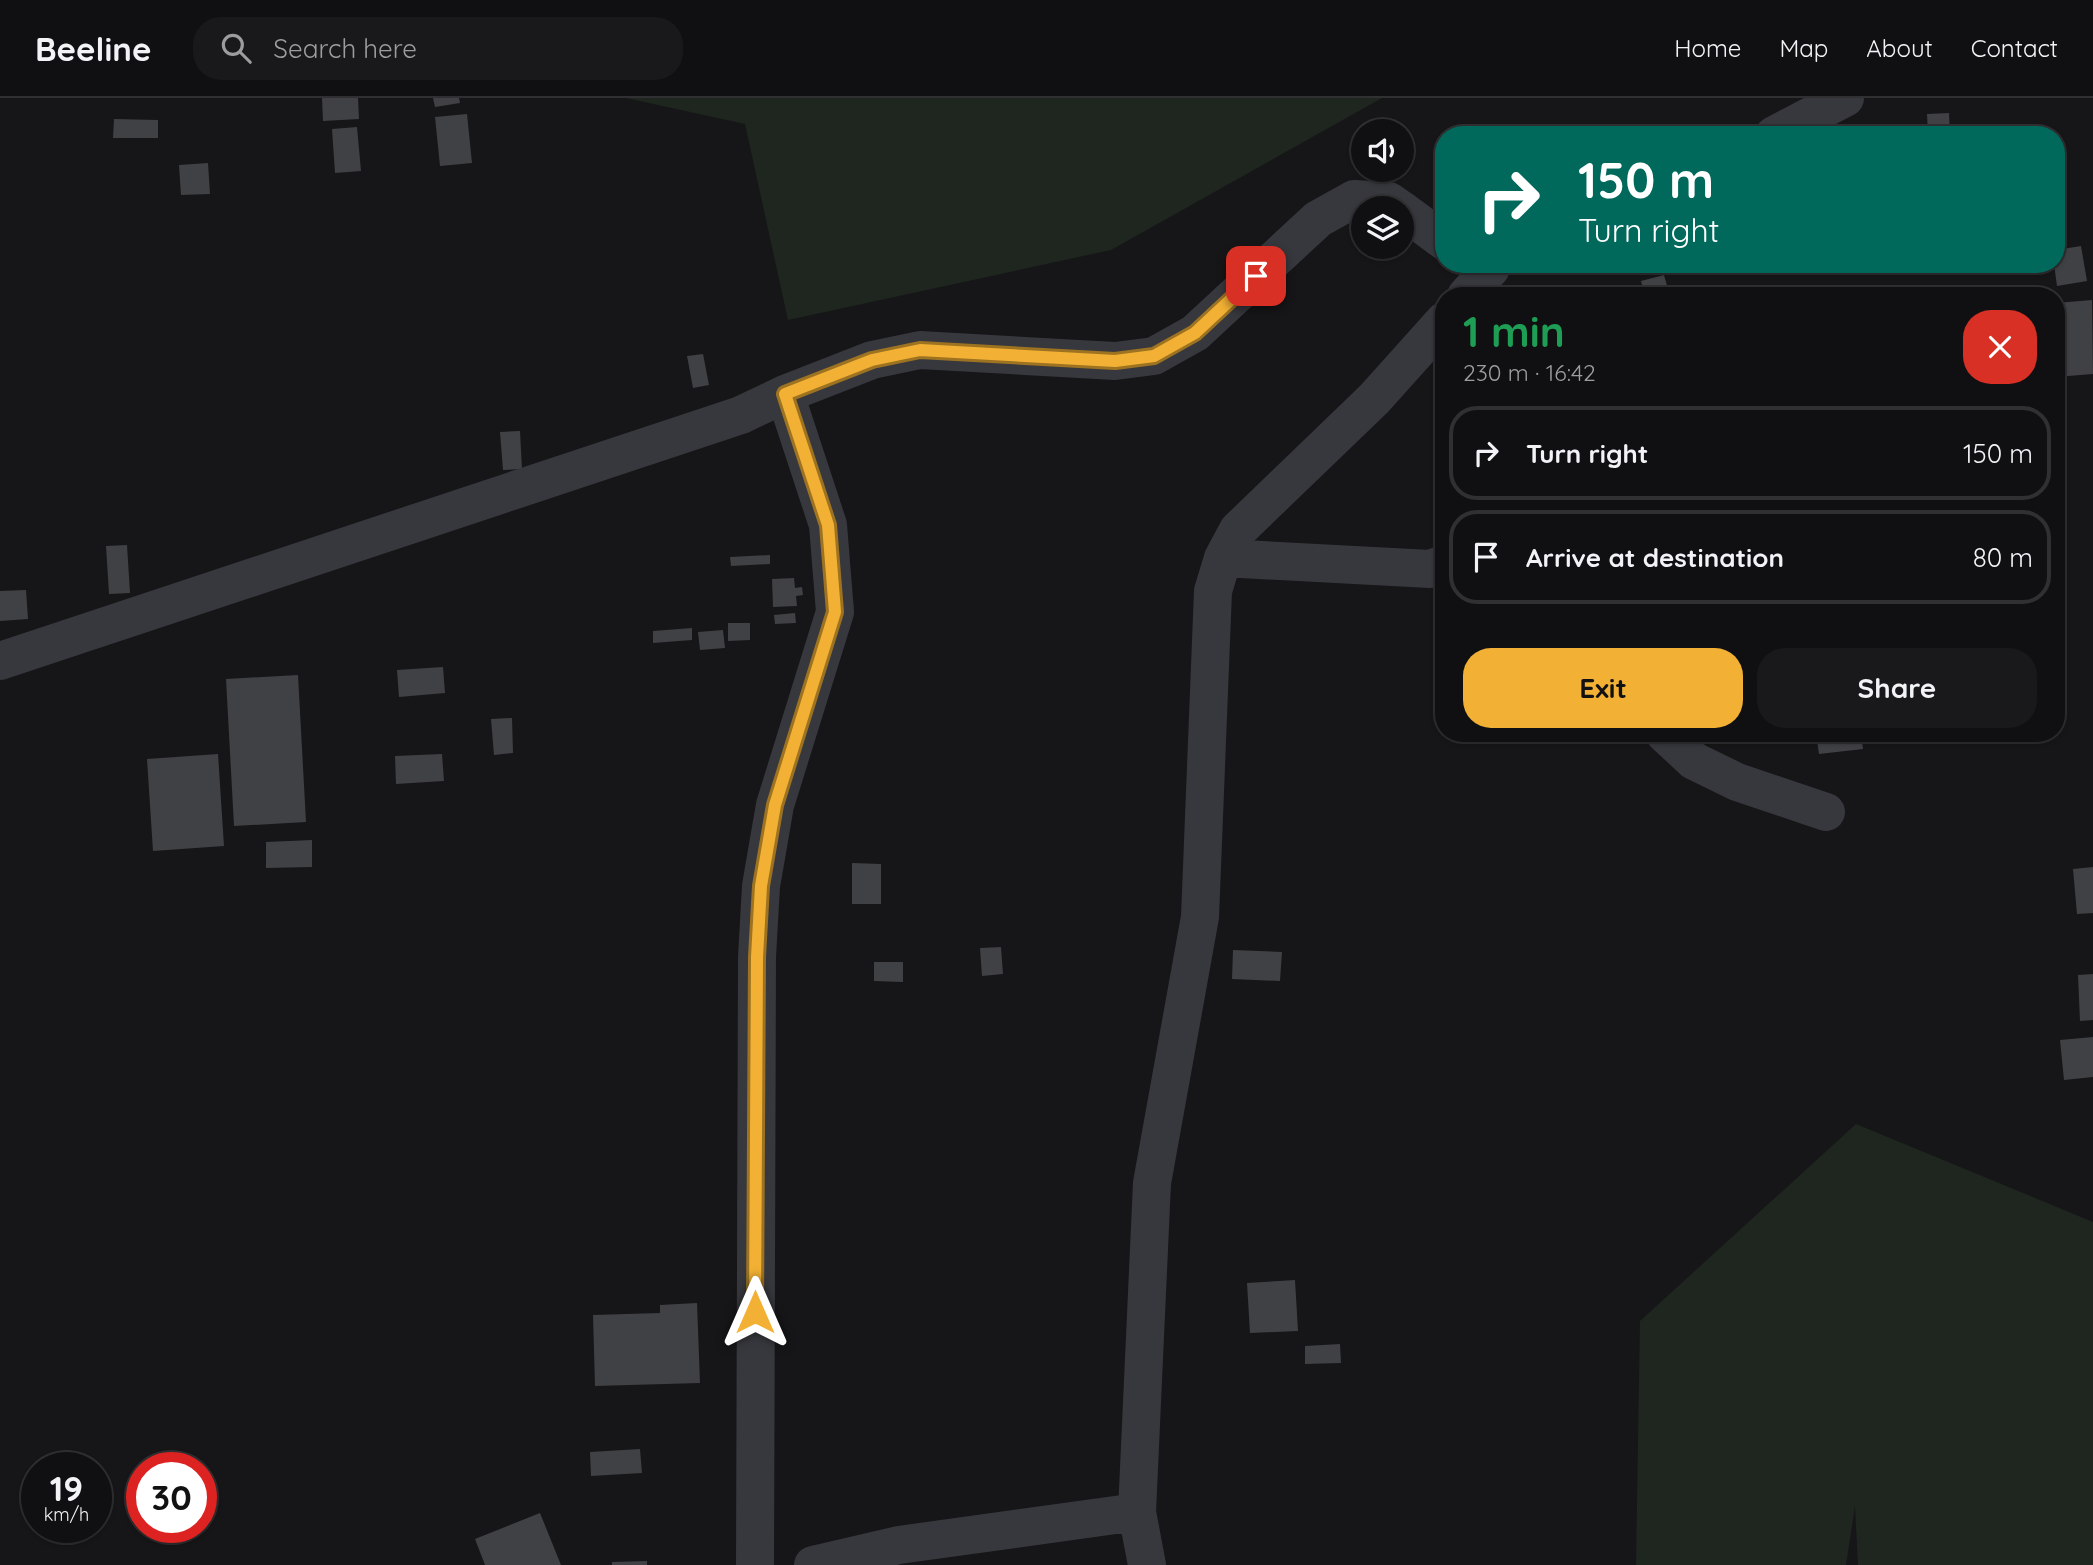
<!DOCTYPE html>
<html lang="en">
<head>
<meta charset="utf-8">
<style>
	body { margin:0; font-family:Quicksand,sans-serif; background:#19191b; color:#f1f3f6; height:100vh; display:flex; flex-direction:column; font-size:26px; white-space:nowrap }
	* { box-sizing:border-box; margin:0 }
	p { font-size:23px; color:#9c9d9f }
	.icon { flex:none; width:38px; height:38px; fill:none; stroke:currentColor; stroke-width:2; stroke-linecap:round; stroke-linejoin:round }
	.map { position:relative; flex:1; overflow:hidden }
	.side { position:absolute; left:1435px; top:189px; width:630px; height:455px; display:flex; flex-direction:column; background:#101012; border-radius:28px; box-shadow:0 2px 5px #0004,0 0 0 2px #303032 }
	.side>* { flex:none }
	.top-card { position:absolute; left:1435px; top:28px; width:630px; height:147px; border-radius:28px; box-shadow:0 2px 5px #0004,0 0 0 2px #303032; background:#00695c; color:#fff; overflow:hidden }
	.controls { position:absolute; left:1351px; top:21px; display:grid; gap:14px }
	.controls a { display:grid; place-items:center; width:63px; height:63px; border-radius:50%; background:#101012; box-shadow:0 2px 5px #0004,0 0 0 2px #303032; font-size:35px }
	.speed { position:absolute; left:21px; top:1354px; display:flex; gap:14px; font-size:35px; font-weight:700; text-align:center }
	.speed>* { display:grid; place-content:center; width:91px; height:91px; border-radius:50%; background:#101012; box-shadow:0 2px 5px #0004,0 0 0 2px #303032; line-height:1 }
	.speed small { font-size:18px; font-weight:400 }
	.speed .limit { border:10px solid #d22; background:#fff; color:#111 }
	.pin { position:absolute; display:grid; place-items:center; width:60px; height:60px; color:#fff; margin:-30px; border-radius:14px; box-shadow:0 4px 10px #0006 }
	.me { position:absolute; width:77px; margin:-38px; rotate:0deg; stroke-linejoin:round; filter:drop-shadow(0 0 5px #0008) }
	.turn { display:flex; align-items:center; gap:24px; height:147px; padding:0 28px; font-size:32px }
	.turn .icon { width:91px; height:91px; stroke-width:2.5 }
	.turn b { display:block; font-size:49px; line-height:60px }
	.round { display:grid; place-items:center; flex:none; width:74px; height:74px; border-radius:28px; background:#19191b }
	.overview { display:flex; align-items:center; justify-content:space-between; height:119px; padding:0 28px }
	h1 { font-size:42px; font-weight:800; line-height:52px; color:#1e9e55 }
	.cta { display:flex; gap:14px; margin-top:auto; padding:14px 28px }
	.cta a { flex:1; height:80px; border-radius:28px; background:#f2b134; color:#111; font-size:28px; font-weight:800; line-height:80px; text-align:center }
	.cta a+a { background:#19191b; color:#f1f3f6 }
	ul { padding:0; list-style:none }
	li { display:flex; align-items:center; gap:21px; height:94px; margin:0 14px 10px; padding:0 14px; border:4px solid #303032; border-radius:28px }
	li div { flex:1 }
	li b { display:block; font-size:26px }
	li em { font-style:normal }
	header { display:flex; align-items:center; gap:42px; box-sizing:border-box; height:98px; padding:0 35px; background:#101012; border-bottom:2px solid #303032 }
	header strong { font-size:33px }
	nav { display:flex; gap:38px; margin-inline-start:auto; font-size:24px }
	.search { width:490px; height:63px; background:#19191b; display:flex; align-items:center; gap:18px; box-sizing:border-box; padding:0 24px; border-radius:28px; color:#9c9d9f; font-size:26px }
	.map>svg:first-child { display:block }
	.green { fill:#1e261f }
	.building { fill:#404145 }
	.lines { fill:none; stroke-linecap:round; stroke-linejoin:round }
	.minor { stroke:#37383d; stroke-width:38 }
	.route-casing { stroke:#9d7322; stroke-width:18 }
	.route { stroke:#f2b134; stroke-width:12 }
</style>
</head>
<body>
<header>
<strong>Beeline</strong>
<div class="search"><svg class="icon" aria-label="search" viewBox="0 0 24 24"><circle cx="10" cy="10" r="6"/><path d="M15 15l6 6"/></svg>Search here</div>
<nav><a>Home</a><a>Map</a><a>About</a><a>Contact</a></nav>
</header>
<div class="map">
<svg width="2093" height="1467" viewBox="0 0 2093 1467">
	<rect width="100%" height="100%" fill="#161618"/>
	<!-- green -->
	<path class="green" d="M626 0H1382L1111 152 788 222 745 26Z
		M1856 1026 2093 1124V1467H1858L1855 1408 1846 1467H1636L1640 1223Z"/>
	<!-- building -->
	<path class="building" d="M322 0H358L359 21 323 23Z
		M433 0H459L460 5 435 9Z
		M1949 15 1950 37H1928L1927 16Z
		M467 16 472 65 440 68 435 19Z
		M114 21 158 22V40H113Z
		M357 29 361 73 335 75 332 31Z
		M208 65 210 96 181 97 179 67Z
		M2081 148 2087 183 2057 188 2054 166H2056V152Z
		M1664 177 1670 198H1645L1641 183Z
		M2092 202 2093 276 2056 279V205Z
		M703 256 709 287 693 290 687 258Z
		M520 333 522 371 503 372 500 334Z
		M127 447 130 495 109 496 106 448Z
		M770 457V466L731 468 730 459Z
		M794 480 795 490 802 489 803 497 796 498 797 508 773 509 772 481Z
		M26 492 28 521 0 523V493Z
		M795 515 796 525 775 526 774 517Z
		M728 525H750V542L728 543Z
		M692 530V542L653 545V533Z
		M723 532 725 550 700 552 698 534Z
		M443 569 445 595 399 599 397 572Z
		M298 577 306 724 234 728 226 581Z
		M512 620 513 655 494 657 491 621Z
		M1816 635H1861L1863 651 1819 656Z
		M218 656 224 748 153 753 147 661Z
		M442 656 444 683 396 686 395 658Z
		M312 742V769L266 770V744Z
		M852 765 881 766V806H852Z
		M2093 769V815L2077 816 2073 771Z
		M1001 849 1003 876 982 878 980 850Z
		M1233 852 1282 854 1280 883 1232 881Z
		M874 864H903V884L874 883Z
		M2093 876V922L2080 923 2078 877Z
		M2093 939V979L2064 982 2060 942Z
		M1295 1182 1298 1233 1250 1235 1247 1185Z
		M697 1205 700 1285 595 1288 593 1217 660 1215V1207Z
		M1340 1246 1341 1265 1305 1266V1248Z
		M640 1351 642 1375 591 1378 590 1354Z
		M540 1415 561 1467H485L475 1441Z
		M647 1463V1467H612V1464Z"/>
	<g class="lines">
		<!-- minor -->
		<path class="minor" d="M1774 37 1845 0
			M1402 112 1444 143
			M1466 198 1491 170
			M1223 460 1430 471 1444 466
			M0 563 741 317 785 296 872 262 920 252 1115 263 1154 258 1195 235 1318 121 1354 101 1389 103 1399 110
			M1664 635 1694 663 1737 684 1826 714
			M755 1467 757 859 761 788 775 707 835 514 828 427 785 296
			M813 1467 899 1447 1137 1414
			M1147 1467 1137 1414 1152 1085 1200 819 1213 493 1223 460 1238 432 1374 301 1444 223"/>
	</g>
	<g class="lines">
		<defs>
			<path id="route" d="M755 1214 757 859 761 788 775 707 835 514 828 427 785 296 872 262 920 252 1115 263 1154 258 1195 235 1256 178"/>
		</defs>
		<!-- route casing -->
		<use href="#route" class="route-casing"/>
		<!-- route -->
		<use href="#route" class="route"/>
	</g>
</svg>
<div class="controls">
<a><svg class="icon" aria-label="sound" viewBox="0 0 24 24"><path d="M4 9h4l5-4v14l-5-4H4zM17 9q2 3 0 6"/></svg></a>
<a><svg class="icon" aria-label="layers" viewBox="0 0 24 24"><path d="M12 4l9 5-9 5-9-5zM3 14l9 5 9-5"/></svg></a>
</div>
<div class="speed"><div>19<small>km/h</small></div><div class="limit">30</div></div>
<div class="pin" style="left:1256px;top:178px;background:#d93025"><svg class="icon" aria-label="arrive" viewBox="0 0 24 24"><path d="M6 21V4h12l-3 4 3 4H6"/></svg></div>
<svg class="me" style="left:755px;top:1214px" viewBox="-20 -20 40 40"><path d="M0-17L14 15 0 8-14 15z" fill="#f2b134" stroke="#fff" stroke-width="4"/></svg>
<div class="top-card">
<div class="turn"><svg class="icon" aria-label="right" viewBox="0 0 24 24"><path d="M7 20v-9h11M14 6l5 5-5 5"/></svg><div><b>150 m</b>Turn right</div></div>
</div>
<section class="side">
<div class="overview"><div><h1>1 min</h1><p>230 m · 16:42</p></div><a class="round" style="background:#d93025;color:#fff"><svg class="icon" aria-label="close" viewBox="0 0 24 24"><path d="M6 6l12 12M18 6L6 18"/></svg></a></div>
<ul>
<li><svg class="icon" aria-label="right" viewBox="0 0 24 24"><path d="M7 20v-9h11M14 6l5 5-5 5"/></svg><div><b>Turn right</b></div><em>150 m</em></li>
<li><svg class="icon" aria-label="arrive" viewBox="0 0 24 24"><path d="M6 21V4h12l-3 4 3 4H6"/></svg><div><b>Arrive at destination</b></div><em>80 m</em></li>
</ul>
<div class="cta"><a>Exit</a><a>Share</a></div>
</section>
</div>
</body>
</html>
